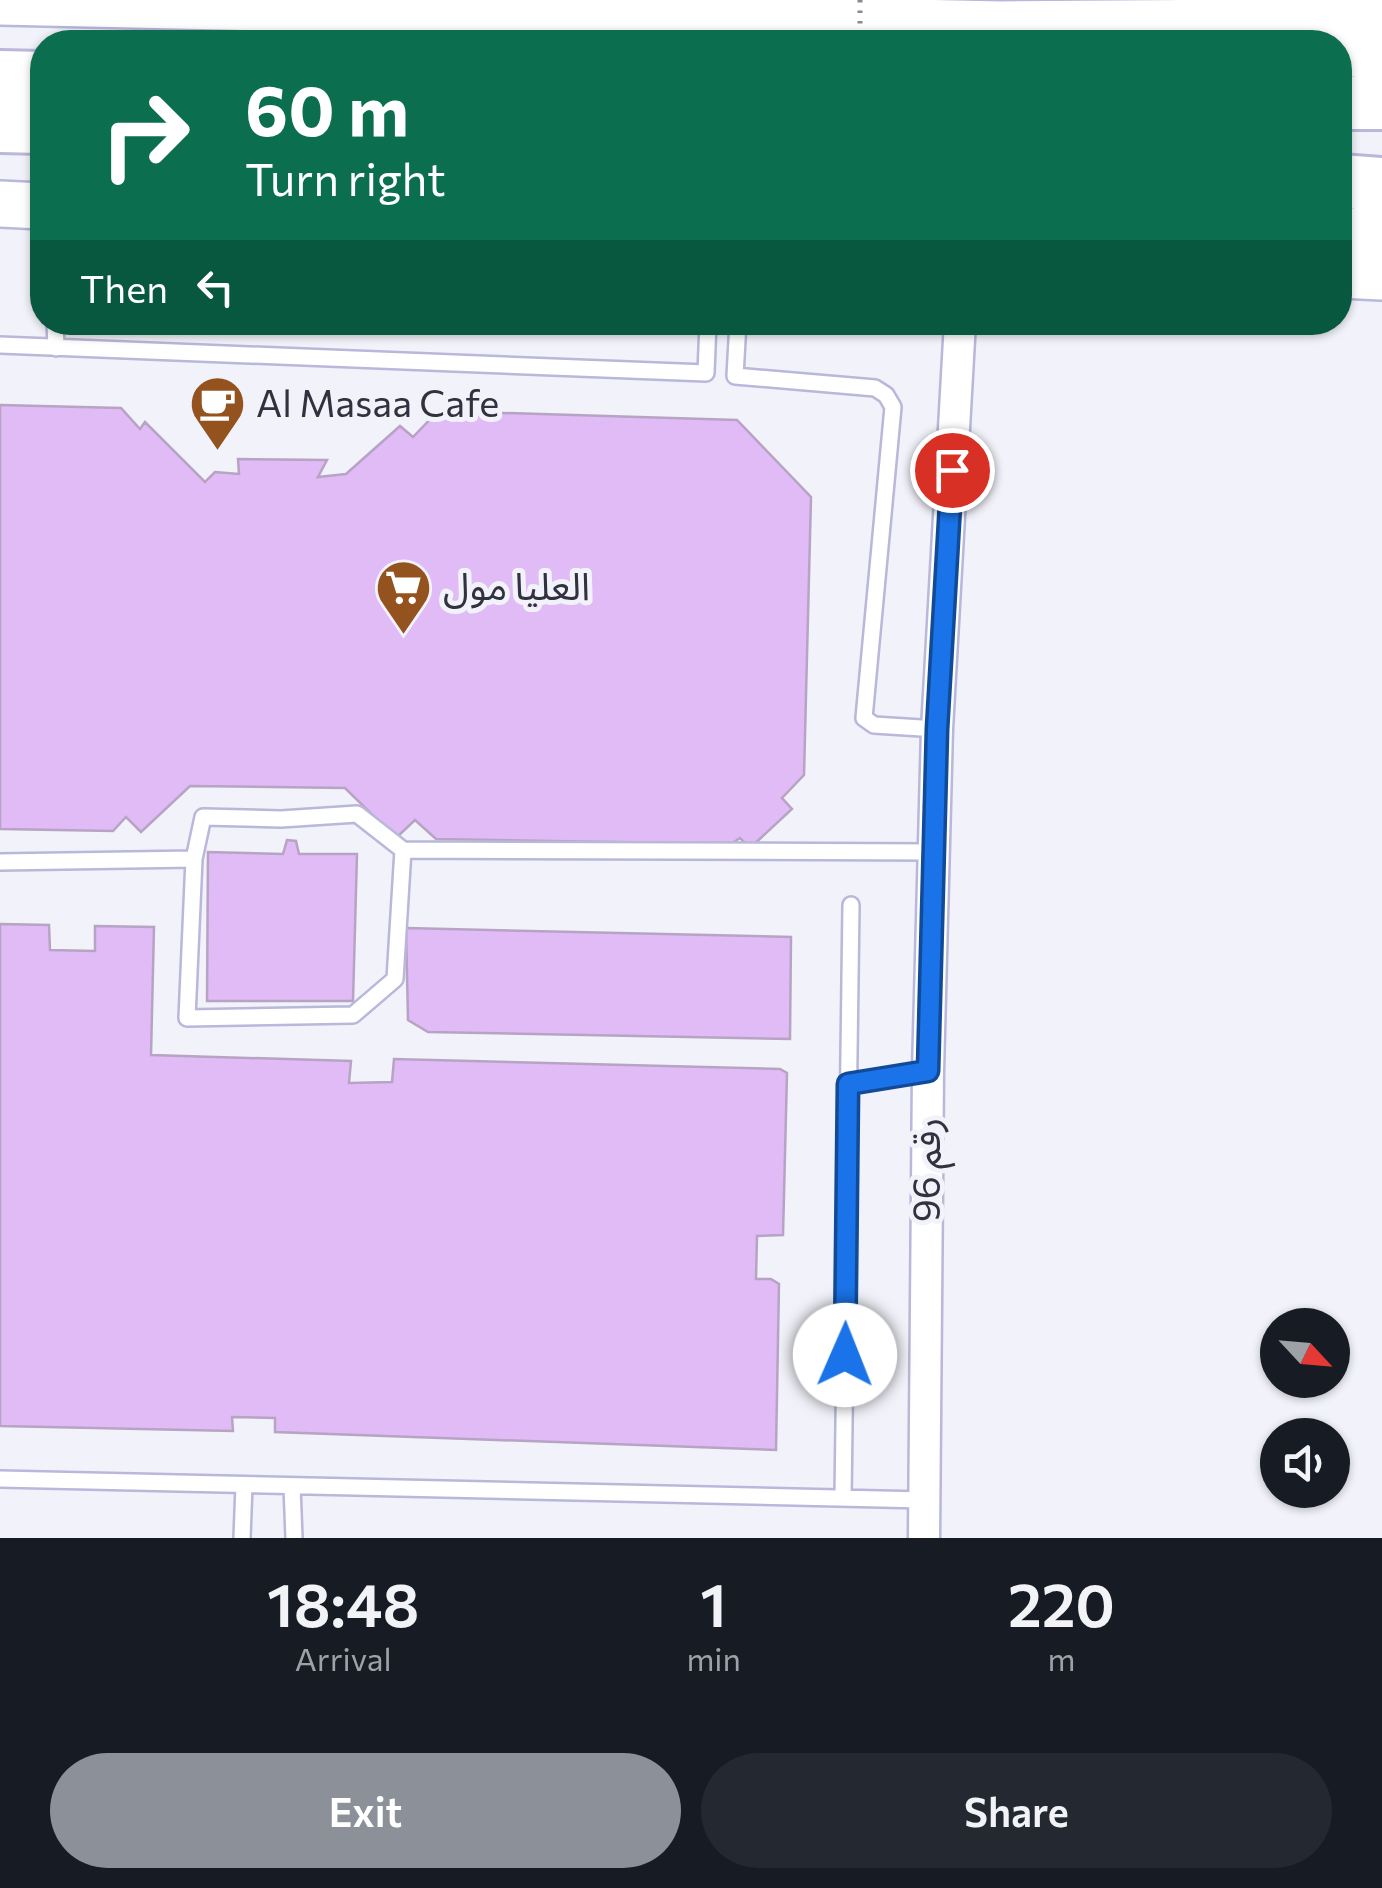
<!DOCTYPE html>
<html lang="en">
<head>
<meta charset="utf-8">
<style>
	body { margin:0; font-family:Commissioner,"Noto Sans Arabic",sans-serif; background:#242831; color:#f1f3f6; height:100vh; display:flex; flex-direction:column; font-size:38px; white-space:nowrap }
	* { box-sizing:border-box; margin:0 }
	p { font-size:32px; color:#9ea1a6 }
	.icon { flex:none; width:55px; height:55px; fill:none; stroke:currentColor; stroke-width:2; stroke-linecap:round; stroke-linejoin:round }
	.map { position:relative; height:1538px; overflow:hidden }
	.sheet { display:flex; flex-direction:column; background:#171b24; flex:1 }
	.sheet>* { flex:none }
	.guide { position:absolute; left:30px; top:30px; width:1322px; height:305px; border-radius:40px; box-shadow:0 2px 8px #0004; background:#0b6e4f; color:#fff; overflow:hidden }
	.needle { width:65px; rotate:116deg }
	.buttons { position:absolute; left:1260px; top:1308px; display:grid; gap:20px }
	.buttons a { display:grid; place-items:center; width:90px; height:90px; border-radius:50%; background:#171b24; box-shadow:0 2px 8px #0004; font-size:50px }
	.pin { position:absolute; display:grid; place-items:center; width:85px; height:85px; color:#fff; margin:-42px; border:5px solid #fff; border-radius:50%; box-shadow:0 2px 10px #0007 }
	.me { position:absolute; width:110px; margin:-55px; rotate:1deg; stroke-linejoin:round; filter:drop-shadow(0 0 8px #0008) }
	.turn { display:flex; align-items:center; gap:35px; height:210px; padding:0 50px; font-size:45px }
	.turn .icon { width:130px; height:130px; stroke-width:2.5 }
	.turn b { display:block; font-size:70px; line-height:85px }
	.then { display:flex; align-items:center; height:95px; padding:0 50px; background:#0003; gap:20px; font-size:38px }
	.eta { display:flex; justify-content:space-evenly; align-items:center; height:170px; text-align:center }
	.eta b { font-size:60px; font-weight:600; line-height:70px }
	.primary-button { display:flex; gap:20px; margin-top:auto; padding:20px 50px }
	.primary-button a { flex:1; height:115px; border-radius:60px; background:#8c9099; color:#fff; font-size:40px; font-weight:600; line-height:115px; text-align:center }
	.primary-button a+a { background:#242831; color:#f1f3f6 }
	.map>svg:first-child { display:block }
	.building { fill:#e0bbf6; stroke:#b7a3c3; stroke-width:2.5 }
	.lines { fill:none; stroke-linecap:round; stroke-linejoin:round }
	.service-casing { stroke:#b9b7da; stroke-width:20 }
	.minor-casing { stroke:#b9b7da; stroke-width:35 }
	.primary-casing { stroke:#b9b7da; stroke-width:50 }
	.motorway-casing { stroke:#b9b7da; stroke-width:58 }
	.service { stroke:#fff; stroke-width:15 }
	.minor { stroke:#fff; stroke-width:30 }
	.primary { stroke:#fff; stroke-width:45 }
	.motorway { stroke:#fff; stroke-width:52 }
	.path-bridge { stroke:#888893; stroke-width:5; stroke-dasharray:2.5 8; stroke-linecap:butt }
	.route-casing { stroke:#114b97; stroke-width:25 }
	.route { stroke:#1a73e8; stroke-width:18 }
	.labels { text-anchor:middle; stroke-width:10; stroke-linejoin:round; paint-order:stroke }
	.poi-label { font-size:38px; fill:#32313f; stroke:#f2f2fa; text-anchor:start }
	.street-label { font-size:38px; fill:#32313f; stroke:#f2f2fa }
</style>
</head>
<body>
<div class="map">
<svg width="1382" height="1538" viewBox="0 0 1382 1538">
	<rect width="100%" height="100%" fill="#f2f2fa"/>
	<!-- building -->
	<path class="building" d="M0 405 121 408 140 429 145 422 205 482 215 472 239 474 238 459 327 460 318 477 346 474 400 426 413 437 438 411 737 420 811 497 804 775 782 798 792 809 750 848 740 838 731 844 436 839 415 820 396 838 345 788 190 786 141 832 126 817 113 831 0 829Z
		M287 840 296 841 299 854H357L353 1001H207L208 852 283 854Z
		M0 924 49 925 50 950 95 951V926L154 927 151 1055 351 1061 349 1083 392 1082 394 1059 780 1069 787 1073 783 1235 757 1236 756 1279H771L779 1284 776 1450 275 1432V1418L232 1417 233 1431 0 1426Z
		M406 928 791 937 790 1039 428 1032 408 1020Z"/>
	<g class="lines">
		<defs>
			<path id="service" d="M55 322 56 348
				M738 322 735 376 875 388 886 395 893 407 864 718 874 725 937 729
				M0 345 706 373 708 322
				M194 859 187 1018 353 1015 395 979 403 850
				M0 862 194 859 203 817 281 819 357 814 403 850 933 852
				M848 1084 928 1071
				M0 1479 924 1500
				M292 1486 294 1538
				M843 1498 851 905
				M242 1538 244 1485"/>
			<path id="minor" d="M924 1538 928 1071 937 729 960 322"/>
			<path id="primary" d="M0 2 1000 24 1382 21
				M0 204 42 206
				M1340 275 1382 277"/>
			<path id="motorway" d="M1189 22 1307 42
				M1340 48 1382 55
				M0 77 42 78
				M1340 103H1382
				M0 126 42 127
				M1340 181 1382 184
				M1340 236 1382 231"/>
		</defs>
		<!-- service casing -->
		<use href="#service" class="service-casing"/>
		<!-- minor casing -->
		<use href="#minor" class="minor-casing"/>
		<!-- primary casing -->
		<use href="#primary" class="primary-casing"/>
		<!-- motorway casing -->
		<use href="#motorway" class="motorway-casing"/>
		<!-- service -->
		<use href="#service" class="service"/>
		<!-- minor -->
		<use href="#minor" class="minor"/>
		<!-- primary -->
		<use href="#primary" class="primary"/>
		<!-- motorway -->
		<use href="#motorway" class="motorway"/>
		<!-- path-bridge -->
		<path class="path-bridge" d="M860 0V42"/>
	</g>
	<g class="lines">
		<defs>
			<path id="route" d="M845 1355 848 1084 928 1071 937 729 952 470"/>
		</defs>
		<!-- route casing -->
		<use href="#route" class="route-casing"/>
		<!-- route -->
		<use href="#route" class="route"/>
	</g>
	<!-- icons -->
	<defs>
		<symbol id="cafe-pin" viewBox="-11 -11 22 30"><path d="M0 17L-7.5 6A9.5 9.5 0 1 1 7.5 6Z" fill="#94531e" stroke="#f2f2fa"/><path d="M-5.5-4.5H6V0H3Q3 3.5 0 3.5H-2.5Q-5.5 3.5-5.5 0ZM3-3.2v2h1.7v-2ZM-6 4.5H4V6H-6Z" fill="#fff"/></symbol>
		<symbol id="supermarket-pin" viewBox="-11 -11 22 30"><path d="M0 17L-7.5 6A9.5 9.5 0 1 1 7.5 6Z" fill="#94531e" stroke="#f2f2fa"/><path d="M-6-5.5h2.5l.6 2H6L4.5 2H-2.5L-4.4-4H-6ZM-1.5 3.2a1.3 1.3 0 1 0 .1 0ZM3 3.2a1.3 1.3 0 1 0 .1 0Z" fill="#fff"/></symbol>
	</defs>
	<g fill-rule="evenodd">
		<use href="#cafe-pin" x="186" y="372" width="63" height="86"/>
		<use href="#supermarket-pin" x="372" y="556" width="63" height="86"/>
	</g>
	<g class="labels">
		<!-- poi labels -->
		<g class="poi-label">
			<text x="256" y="417">Al Masaa Cafe</text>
			<text x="443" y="600">العليا مول</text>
		</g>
		<!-- street labels -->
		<g class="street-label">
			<text transform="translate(927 1170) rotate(-90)" y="13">رقم 96</text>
		</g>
	</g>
</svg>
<div class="buttons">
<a><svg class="needle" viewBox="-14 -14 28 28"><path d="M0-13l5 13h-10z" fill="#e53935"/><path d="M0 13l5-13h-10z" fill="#9ea1a6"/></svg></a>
<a><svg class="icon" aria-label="sound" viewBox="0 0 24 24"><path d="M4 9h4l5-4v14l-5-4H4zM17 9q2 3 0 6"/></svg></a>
</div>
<div class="pin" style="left:952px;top:470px;background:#d93025"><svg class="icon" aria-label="arrive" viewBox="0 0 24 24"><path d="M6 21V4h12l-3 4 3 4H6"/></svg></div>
<svg class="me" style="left:845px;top:1355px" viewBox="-20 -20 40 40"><circle r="19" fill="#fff"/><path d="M0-13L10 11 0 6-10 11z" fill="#1a73e8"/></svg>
<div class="guide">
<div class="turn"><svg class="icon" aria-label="right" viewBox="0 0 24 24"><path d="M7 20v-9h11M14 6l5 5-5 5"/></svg><div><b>60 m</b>Turn right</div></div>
<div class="then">Then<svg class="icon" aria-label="left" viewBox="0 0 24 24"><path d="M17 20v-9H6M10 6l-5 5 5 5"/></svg></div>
</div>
</div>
<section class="sheet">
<div class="eta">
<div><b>18:48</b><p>Arrival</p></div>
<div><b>1</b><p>min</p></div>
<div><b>220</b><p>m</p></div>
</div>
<div class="primary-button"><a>Exit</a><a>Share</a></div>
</section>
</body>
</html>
